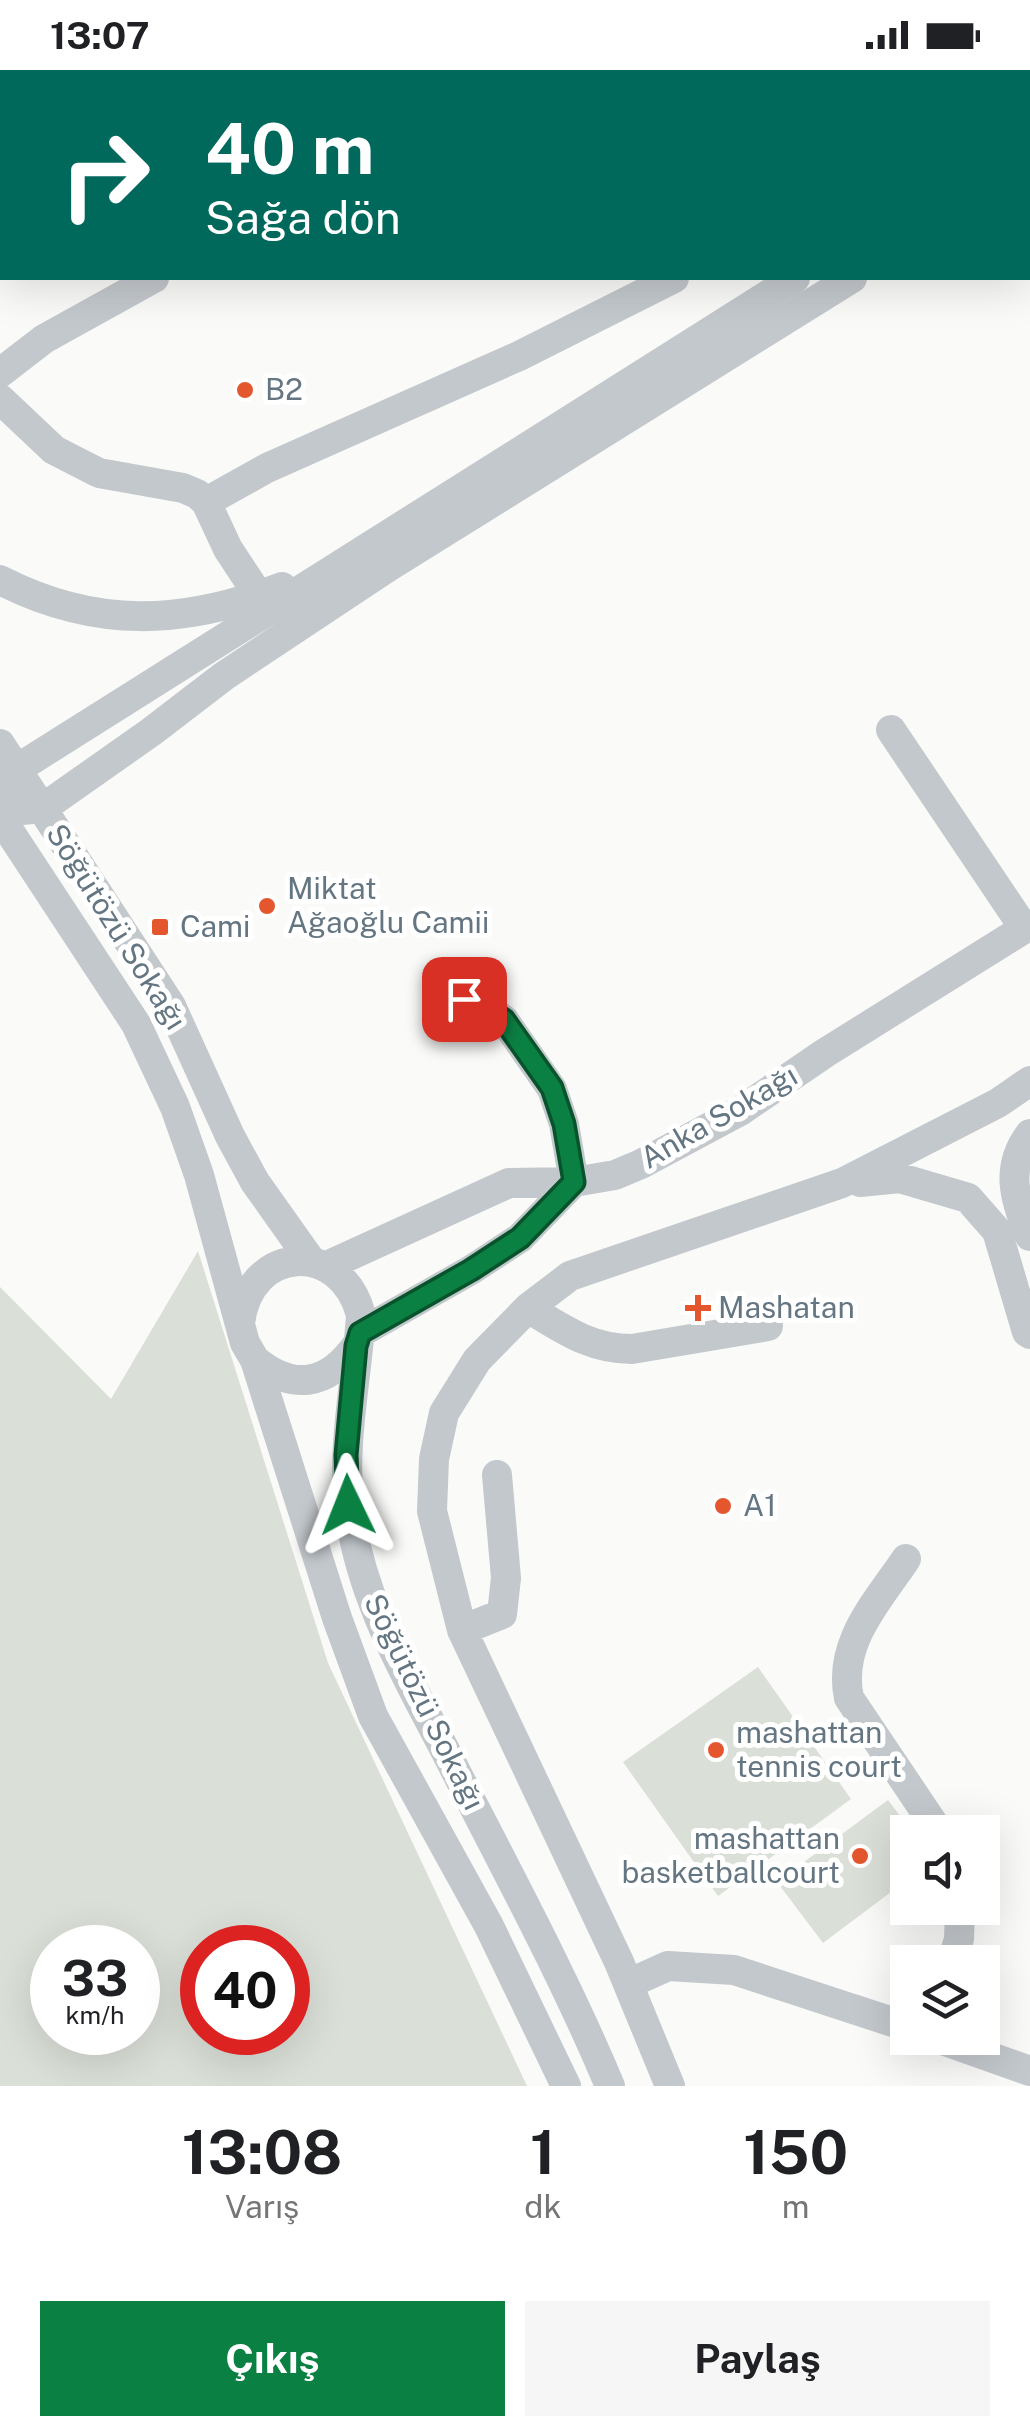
<!DOCTYPE html>
<html lang="tr">
<head>
<meta charset="utf-8">
<style>
	body { margin:0; font-family:"Public Sans",sans-serif; background:#f6f6f6; color:#202124; height:100vh; display:flex; flex-direction:column; font-size:38px; white-space:nowrap }
	* { box-sizing:border-box; margin:0 }
	p { font-size:32px; color:#757577 }
	.icon { flex:none; width:55px; height:55px; fill:none; stroke:currentColor; stroke-width:2; stroke-linecap:round; stroke-linejoin:round }
	.map { position:relative; height:2016px; overflow:hidden }
	.panel { display:flex; flex-direction:column; background:#fff; flex:1 }
	.panel>* { flex:none }
	.top-card { position:absolute; left:0px; top:0px; width:1030px; height:210px; box-shadow:0 10px 40px #0002; background:#00695c; color:#fff; overflow:hidden }
	.controls { position:absolute; left:890px; top:1745px; display:grid; gap:20px }
	.controls a { display:grid; place-items:center; width:110px; height:110px; border-radius:0px; background:#fff; box-shadow:0 10px 40px #0002; font-size:50px }
	.speed { position:absolute; left:30px; top:1855px; display:flex; gap:20px; font-size:50px; font-weight:700; text-align:center }
	.speed>* { display:grid; place-content:center; width:130px; height:130px; border-radius:50%; background:#fff; box-shadow:0 10px 40px #0002; line-height:1 }
	.speed small { font-size:25px; font-weight:400 }
	.speed .limit { border:15px solid #d22; background:#fff; color:#111 }
	.pin { position:absolute; display:grid; place-items:center; width:85px; height:85px; color:#fff; margin:-42px; border-radius:20px; box-shadow:0 5px 15px #0006 }
	.me { position:absolute; width:110px; margin:-55px; rotate:358deg; stroke-linejoin:round; filter:drop-shadow(0 0 8px #0008) }
	.turn { display:flex; align-items:center; gap:35px; height:210px; padding:0 40px; font-size:45px }
	.turn .icon { width:130px; height:130px; stroke-width:2.5 }
	.turn b { display:block; font-size:70px; line-height:85px }
	.eta { display:flex; justify-content:space-evenly; align-items:center; height:170px; text-align:center }
	.eta b { font-size:60px; font-weight:700; line-height:70px }
	.button { display:flex; gap:20px; margin-top:auto; padding:20px 40px }
	.button a { flex:1; height:115px; border-radius:0px; background:#0b8043; color:#fff; font-size:40px; font-weight:700; line-height:115px; text-align:center }
	.button a+a { background:#f6f6f6; color:#202124 }
	.status { display:flex; justify-content:space-between; align-items:center; height:70px; padding:0 50px; background:#fff; direction:ltr }
	.status svg { height:28px; fill:currentColor }
	.map>svg:first-child { display:block }
	.green { fill:#dadfd7; fill-rule:evenodd }
	.lines { fill:none; stroke-linecap:round; stroke-linejoin:round }
	.minor { stroke:#c3c8cc; stroke-width:30 }
	.route-casing { stroke:#07532c; stroke-width:25 }
	.route { stroke:#0b8043; stroke-width:18 }
	.poi-dot { fill:#e4572e; stroke:#fff; stroke-width:4 }
	.labels { text-anchor:middle; stroke-width:10; stroke-linejoin:round; paint-order:stroke }
	.poi-label { font-size:30px; fill:#657683; stroke:#fff; text-anchor:start }
	.street-label { font-size:30px; fill:#657683; stroke:#fff }
</style>
</head>
<body>
<div class="status"><b>13:07</b><svg viewBox="0 0 49 12"><path d="M0 12V9h3v3zM5 12V6h3v6zM10 12V3h3v9zM15 12V0h3v12zM26 1h20v11H26zM47 4h2v5h-2z"/></svg></div>
<div class="map">
<svg width="1030" height="2016" viewBox="0 0 1030 2016">
	<rect width="100%" height="100%" fill="#fafaf8"/>
	<!-- green -->
	<path class="green" d="M198 1181 328 1593 527 2016H0V1217L111 1329ZM52 1878H138V1962H52ZM202 1878H288V1962H202Z
		M758 1597 851 1729 718 1826 623 1692Z
		M888 1730 912 1762H908L907 1810 823 1873 777 1812Z"/>
	<g class="lines">
		<!-- minor -->
		<path class="minor" d="M416 0V2
			M534 2 544 0
			M1028 116 1030 115
			M0 303 44 269 154 208
			M0 329 54 380 99 403 183 418 197 424 206 432 228 479 259 526
			M206 432 267 398 519 286 674 208
			M0 510C96 559 183 555 282 517
			M891 660 1024 858
			M0 674 171 936 230 1066 255 1112 311 1191
			M0 736 17 699 795 208
			M0 742 43 738 151 662 224 606 388 497 852 208
			M0 747 136 954 175 1037 199 1105 245 1273 255 1290 337 1548 373 1646 489 1856 566 2016
			M464 929 483 935 504 950 552 1019 564 1054 574 1112
			M1030 1064C1005 1097 1014 1129 1030 1166
			M860 1112 900 1108 968 1128 997 1161 1027 1262 1030 1264
			M327 1196 509 1113 574 1112 615 1105 641 1094 740 1041 825 983 1030 855
			M528 1238C563 1259 590 1279 632 1279L768 1256
			M240 1253C249 1175 341 1169 361 1245 357 1308 342 1372 349 1435 358 1526 408 1608 449 1688 504 1796 563 1904 610 2016
			M360 1263 471 1200 520 1168 574 1112
			M255 1290C293 1321 327 1316 356 1276
			M906 1489C878 1531 837 1573 849 1628L939 1762
			M462 1560 502 1544 506 1508 497 1405
			M952 1892 959 1869 960 1838
			M628 1914 668 1896 734 1900 908 1957
			M937 1968 1030 2001
			M670 2016 619 1892 462 1560 432 1441 434 1389 444 1343 477 1290 528 1238 570 1206 842 1113 998 1033 1030 1011"/>
	</g>
	<g class="lines">
		<defs>
			<path id="route" d="M348 1435 346 1385 356 1276 360 1263 471 1200 520 1168 574 1112 564 1054 552 1018 504 950 483 935 464 929"/>
		</defs>
		<!-- route casing -->
		<use href="#route" class="route-casing"/>
		<!-- route -->
		<use href="#route" class="route"/>
	</g>
	<!-- markers -->
	<g class="poi-dot">
		<circle cx="245" cy="320" r="10"/>
		<circle cx="267" cy="836" r="10"/>
		<rect x="150" y="847" width="20" height="20" rx="5"/>
		<path d="M693 1223h10v10h10v10h-10v10h-10v-10h-10v-10h10z"/>
		<circle cx="723" cy="1436" r="10"/>
		<circle cx="716" cy="1680" r="10"/>
		<circle cx="860" cy="1786" r="10"/>
	</g>
	<g class="labels">
		<!-- poi labels -->
		<g class="poi-label">
			<text x="265" y="330">B2</text>
			<text x="287" y="829">Miktat<tspan x="287" dy="34">Ağaoğlu Camii</tspan></text>
			<text x="180" y="867">Cami</text>
			<text x="718" y="1248">Mashatan</text>
			<text x="743" y="1446">A1</text>
			<text x="736" y="1673">mashattan<tspan x="736" dy="34">tennis court</tspan></text>
			<text x="840" y="1779" text-anchor="end">mashattan<tspan x="840" dy="34">basketballcourt</tspan></text>
		</g>
		<!-- street labels -->
		<g class="street-label">
			<text transform="translate(116 857) rotate(58)" y="10">Söğütözü Sokağı</text>
			<text transform="translate(719 1047) rotate(-30)" y="10">Anka Sokağı</text>
			<text transform="translate(424 1632) rotate(64)" y="10">Söğütözü Sokağı</text>
		</g>
	</g>
</svg>
<div class="controls">
<a><svg class="icon" aria-label="sound" viewBox="0 0 24 24"><path d="M4 9h4l5-4v14l-5-4H4zM17 9q2 3 0 6"/></svg></a>
<a><svg class="icon" aria-label="layers" viewBox="0 0 24 24"><path d="M12 4l9 5-9 5-9-5zM3 14l9 5 9-5"/></svg></a>
</div>
<div class="speed"><div>33<small>km/h</small></div><div class="limit">40</div></div>
<div class="pin" style="left:464px;top:929px;background:#d93025"><svg class="icon" aria-label="arrive" viewBox="0 0 24 24"><path d="M6 21V4h12l-3 4 3 4H6"/></svg></div>
<svg class="me" style="left:348px;top:1435px" viewBox="-20 -20 40 40"><path d="M0-17L14 15 0 8-14 15z" fill="#0b8043" stroke="#fff" stroke-width="4"/></svg>
<div class="top-card">
<div class="turn"><svg class="icon" aria-label="right" viewBox="0 0 24 24"><path d="M7 20v-9h11M14 6l5 5-5 5"/></svg><div><b>40 m</b>Sağa dön</div></div>
</div>
</div>
<section class="panel">
<div class="eta">
<div><b>13:08</b><p>Varış</p></div>
<div><b>1</b><p>dk</p></div>
<div><b>150</b><p>m</p></div>
</div>
<div class="button"><a>Çıkış</a><a>Paylaş</a></div>
</section>
</body>
</html>
